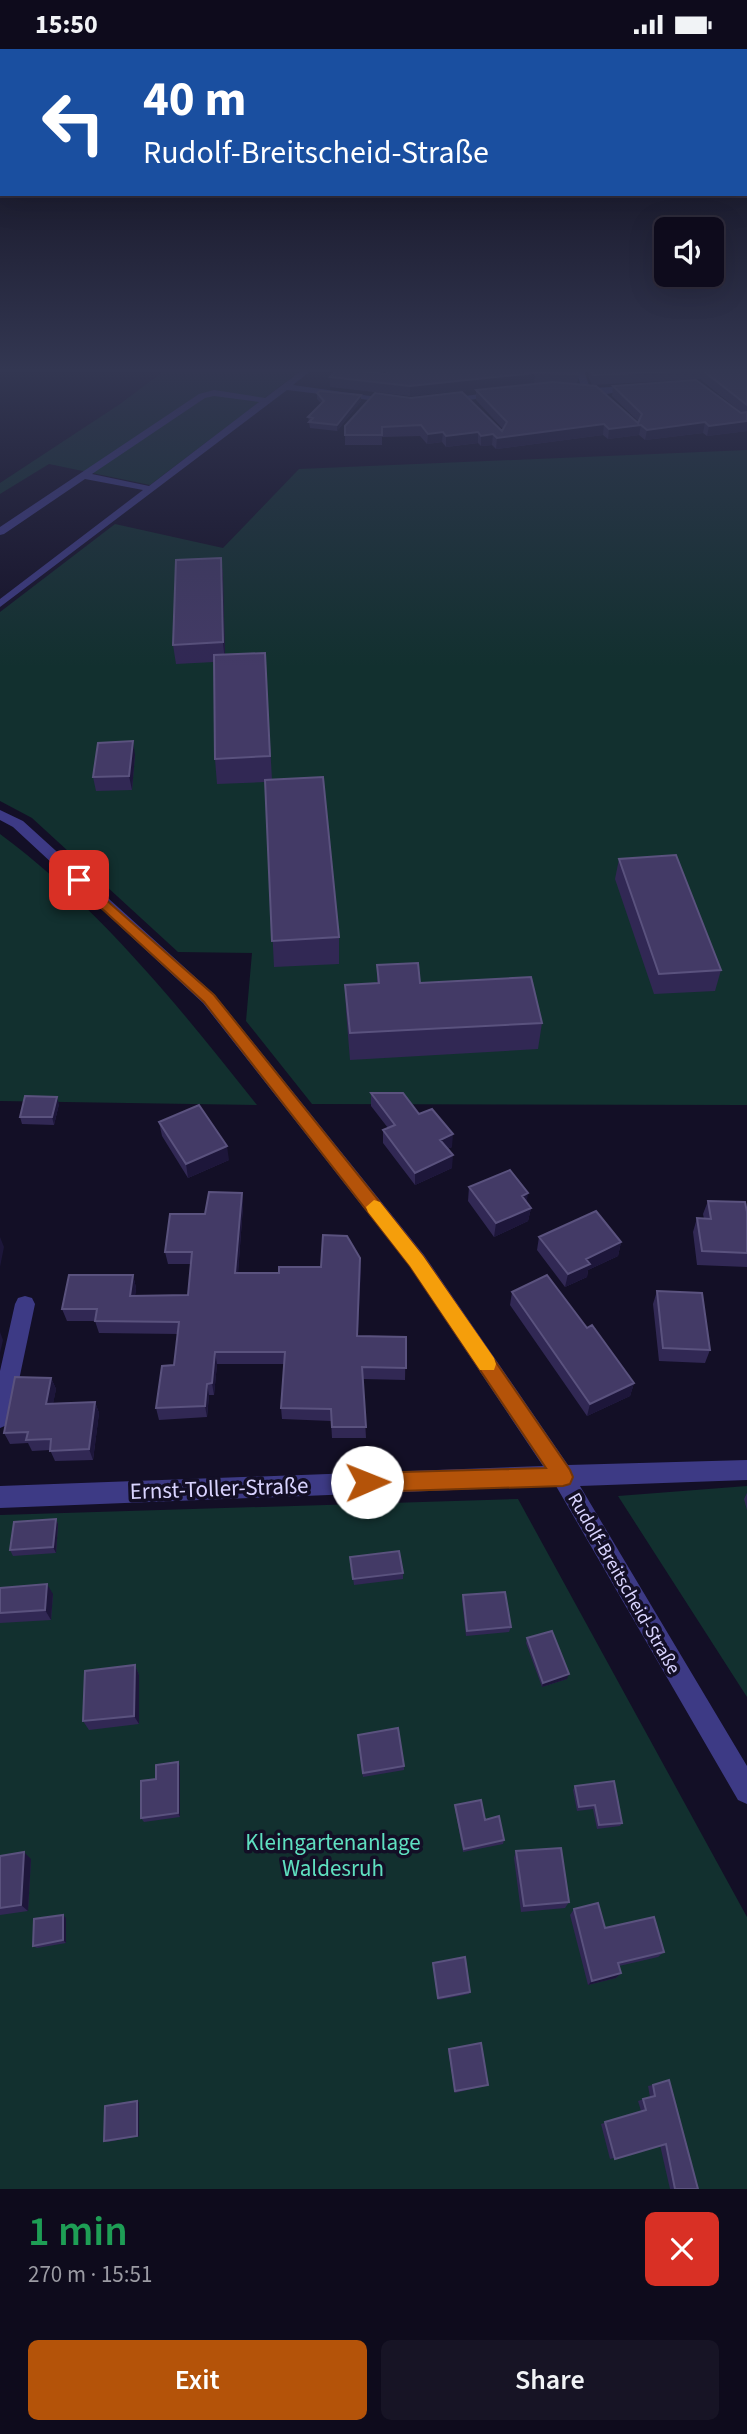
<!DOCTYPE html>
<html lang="en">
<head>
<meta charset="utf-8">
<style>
	body { margin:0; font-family:"Source Sans 3",sans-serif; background:#171425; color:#f1f3f6; height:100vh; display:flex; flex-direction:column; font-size:26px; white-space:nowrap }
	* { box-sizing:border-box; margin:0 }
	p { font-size:23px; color:#9b9ba3 }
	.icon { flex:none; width:38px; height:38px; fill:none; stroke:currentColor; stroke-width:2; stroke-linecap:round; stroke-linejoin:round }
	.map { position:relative; height:2140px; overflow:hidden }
	.panel { display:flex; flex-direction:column; background:#0e0b1c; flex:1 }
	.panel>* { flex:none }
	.hud { position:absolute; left:0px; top:0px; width:747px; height:147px; box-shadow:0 7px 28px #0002,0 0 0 2px #2e2b3b; background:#1a4fa0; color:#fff; overflow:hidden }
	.fabs { position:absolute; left:654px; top:168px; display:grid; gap:14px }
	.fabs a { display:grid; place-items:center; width:70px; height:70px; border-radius:10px; background:#0e0b1c; box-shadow:0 7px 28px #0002,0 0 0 2px #2e2b3b; font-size:35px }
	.pin { position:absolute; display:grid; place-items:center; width:60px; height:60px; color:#fff; margin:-30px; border-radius:14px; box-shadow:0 4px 10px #0006 }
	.me { position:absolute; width:77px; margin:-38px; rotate:89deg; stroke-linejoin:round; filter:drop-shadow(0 0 5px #0008) }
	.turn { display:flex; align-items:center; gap:24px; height:147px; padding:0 28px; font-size:32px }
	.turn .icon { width:91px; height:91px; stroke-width:2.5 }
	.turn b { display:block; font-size:49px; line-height:60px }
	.round { display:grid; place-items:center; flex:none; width:74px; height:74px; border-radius:10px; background:#171425 }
	.headline { display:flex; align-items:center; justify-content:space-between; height:119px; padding:0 28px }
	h1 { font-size:42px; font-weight:600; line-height:52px; color:#1e9e55 }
	.primary-button { display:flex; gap:14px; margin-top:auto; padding:14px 28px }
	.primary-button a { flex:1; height:80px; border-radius:10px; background:#b45309; color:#fff; font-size:28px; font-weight:600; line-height:80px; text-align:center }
	.primary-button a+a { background:#171425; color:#f1f3f6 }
	.status { display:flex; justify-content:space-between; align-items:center; height:49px; padding:0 35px; background:#0e0b1c; direction:ltr }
	.status svg { height:19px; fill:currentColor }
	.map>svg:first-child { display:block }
	.green { fill:#12302f }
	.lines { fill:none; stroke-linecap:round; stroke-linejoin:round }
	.minor { fill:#3d3a85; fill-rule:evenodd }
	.wall { fill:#312854 }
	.shaded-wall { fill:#1d163a }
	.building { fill:#433a66; stroke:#5a527e; stroke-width:2 }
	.route { fill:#b45309; stroke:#753606; stroke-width:2 }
	.slow { fill:#f59e0b }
	.labels { text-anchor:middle; stroke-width:7; stroke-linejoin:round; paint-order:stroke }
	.street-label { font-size:19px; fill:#d9d4ff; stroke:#130f26 }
	.near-street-label { font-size:23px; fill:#d9d4ff; stroke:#130f26 }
	.near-park-label { font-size:23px; fill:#5fe0c0; stroke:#130f26 }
</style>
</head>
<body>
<div class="status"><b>15:50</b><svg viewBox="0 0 49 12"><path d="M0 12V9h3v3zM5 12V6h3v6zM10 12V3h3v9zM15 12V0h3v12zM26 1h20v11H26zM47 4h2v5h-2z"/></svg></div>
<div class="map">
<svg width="747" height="2140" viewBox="0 0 747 2140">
	<rect width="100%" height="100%" fill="#130f26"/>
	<!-- green -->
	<path class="green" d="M168 319H304L150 436 49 415 0 445V434L120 355Z
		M747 401V1056L312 1055 246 972 252 904 178 903 32 769 0 752V563L115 475 223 499 299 420Z
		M0 785C99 858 181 960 257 1056L0 1052Z
		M747 1437V1648L618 1447Z
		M518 1450 747 1868V2140H0V1466Z"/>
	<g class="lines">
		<!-- minor -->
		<path class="minor" d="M305 319H314L293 336 398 351 394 354 287 341 0 558V550L143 441 85 430 4 485 0 486V478L199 345 214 341 265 349ZM214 347 259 353 149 437 92 425 205 349Z
			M575 319H583L590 339 635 337 639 340 599 346 576 341V337H581Z
			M499 342 502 347 443 354 439 351Z
			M0 761 23 772 215 946 424 1206 568 1416 747 1411V1431L580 1437 747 1717V1755L738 1751 556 1437 0 1459V1437L543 1417 410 1218 203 954 13 778 0 771Z
			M25 1247 32 1249 35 1255 11 1369 7 1376 0 1379V1322L15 1255 18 1249Z"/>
	</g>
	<!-- wall -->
	<path class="wall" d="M393 319 579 325 577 335 638 374 639 373 612 347 613 337 742 364 700 330 592 336 588 327 589 319H740L747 323V382L707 387 703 384 645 391 639 386 608 390 603 386 496 400 492 396 481 397 478 394 446 398 442 393 427 395 420 387 382 388V396H345V377L375 344 502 382 503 380 476 351V341L541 335 534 334 410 347 330 338V328L386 325Z
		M317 344 361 352 337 382 310 379 308 368 321 354 317 350Z
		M221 509 223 528 225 605 265 604 272 731 339 888V915L274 918 265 733 217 735 215 710 214 613 176 615 173 596Z
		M135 706 132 741 96 742 93 728Z
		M619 810 721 921 715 942 654 945 615 830Z
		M377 916 420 934 542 974 538 1000 350 1011 346 962 345 936 377 934Z
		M371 1044 419 1065 452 1098 447 1100 452 1119 415 1136 383 1094V1081L388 1079 371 1057Z
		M59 1055 54 1076 22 1075 20 1068Z
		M159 1073 229 1111 188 1129 162 1087Z
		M469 1138 526 1153 531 1159 528 1172 494 1188 468 1152Z
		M242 1144 243 1157 238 1224H279L321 1218 360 1209 358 1287 406 1288 405 1331 363 1330 366 1389H332L331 1372 282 1370 281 1359 284 1315H217L214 1346H209L207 1368 159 1371 156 1359 174 1316 178 1285 99 1284 95 1272H67L62 1260 133 1226 136 1239 135 1247 188 1246 191 1215H168L165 1203 205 1165Z
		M708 1152 747 1163V1218L697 1216 693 1183 697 1169 704 1170 703 1165Z
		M539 1188 621 1193 618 1207 588 1221 587 1228 565 1238 537 1201Z
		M657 1242 710 1301 705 1314 659 1312 653 1255Z
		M512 1243 587 1279 634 1334 630 1347 587 1367 510 1256Z
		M51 1329 56 1340 53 1354 95 1353 99 1364 93 1411 55 1412 50 1401 32 1402 28 1394 10 1395 4 1384Z
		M747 1444V1461L744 1450Z
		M56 1470 58 1475 56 1504 13 1507 10 1501Z
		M351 1514 403 1524V1530L354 1536Z
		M0 1539 53 1545 51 1571 0 1574Z
		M463 1546 511 1578 509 1583 466 1587 462 1551Z
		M527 1589 567 1630 542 1638 526 1594Z
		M135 1616 139 1626V1675L89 1681 83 1672Z
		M358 1690 404 1717V1721L363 1728Z
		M178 1713 180 1717V1768L144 1773 141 1769 156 1730Z
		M575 1737 622 1774 620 1777 597 1780 593 1760 577 1762 573 1741Z
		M455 1756 485 1771 504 1791 503 1795 463 1803 455 1760Z
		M516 1802 569 1853 565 1859 521 1863 514 1809Z
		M0 1807 31 1810 28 1862 0 1866Z
		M574 1860 605 1879 664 1903 658 1908 619 1917 621 1924 616 1929 588 1936 570 1866Z
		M66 1869V1894L37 1899 33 1897Z
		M433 1914 470 1943 469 1945 438 1951 433 1916Z
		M449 2000 488 2036 455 2044 448 2001Z
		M653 2036 698 2140H670L660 2096 610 2110 601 2075 641 2062 638 2052 650 2048 648 2037Z
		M137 2052 139 2053V2087L108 2093 104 2092Z"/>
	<!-- shaded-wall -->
	<path class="shaded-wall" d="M535 324 534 334 410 347V337Z
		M361 346V352L337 382V376Z
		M747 372V382L707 387 709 377Z
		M705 373 703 384 645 391 647 381Z
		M604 375 603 386 496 400 497 389Z
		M641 376 639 386 608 390 609 380Z
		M443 383 442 393 427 395 428 385Z
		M478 383V394L446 398V387Z
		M493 385 492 396 481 397V387Z
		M221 509 223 528 225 613 223 593Z
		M133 692 135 706 132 741 129 727Z
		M57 1048 59 1055 54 1076 52 1068Z
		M453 1085 452 1098 439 1103 440 1091Z
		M227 1097 229 1111 188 1129 186 1115Z
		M453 1106 452 1119 415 1136V1124Z
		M242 1144 243 1157 237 1237 235 1224Z
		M528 1144 526 1158 522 1147Z
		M531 1159 528 1172 494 1188 496 1174Z
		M0 1188 4 1198 0 1218Z
		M621 1193 618 1207 588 1221 587 1228 565 1238 568 1225 586 1210Z
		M360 1209 361 1222 357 1299V1287Z
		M133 1226 136 1239 133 1259 130 1247Z
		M0 1283 3 1291 0 1304Z
		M215 1303 217 1315 214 1346 212 1334Z
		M51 1329 56 1340 51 1366 46 1355Z
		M634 1334 630 1347 587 1367 590 1355Z
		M207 1335 209 1346 207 1368 205 1357Z
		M95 1353 99 1364 93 1411 89 1400Z
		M56 1470 58 1475 56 1504 53 1498Z
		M47 1535 53 1545 51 1571 45 1561Z
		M135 1616 139 1626V1675L134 1667Z
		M569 1625 567 1630 542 1638 543 1634Z
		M178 1713 180 1717V1768L178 1764Z
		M24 1803 31 1810 28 1862 21 1856Z
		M63 1866 66 1869V1894L63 1891Z
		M621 1924 616 1929 588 1936 592 1932Z
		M137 2052 139 2053V2087H137Z"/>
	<!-- building -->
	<path class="building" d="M338 319 386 325 393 319H576L579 325 535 324 410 337 330 328Z
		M590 319H740L747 323V356L702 321 593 326Z
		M696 331 741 364 747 363V372L709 377 705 373 647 381 641 376 609 380 604 375 497 389 493 385 481 387 478 383 446 387 443 383 428 385 421 376 382 378V386H345V377L375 344 411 349 462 343 502 382 507 373 476 341 553 333 596 337 638 374 642 365 613 337Z
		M320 342 361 346 337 376 309 373 313 369 308 368 324 352 317 344Z
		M221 509 223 593 173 596 176 511Z
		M265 604 270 707 215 710 214 606Z
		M133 692 129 727 93 728 98 694Z
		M323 728 339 888 272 892 265 731Z
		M676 806 721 921 659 925 619 810Z
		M418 914 420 934 531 928 542 974 350 984 345 936 379 934 377 916Z
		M371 1044H403L419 1065 432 1060 453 1085 440 1091 453 1106 415 1124 383 1081 395 1076Z
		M25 1047 57 1048 52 1068H20Z
		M199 1056 227 1097 186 1115 159 1073Z
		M510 1121 528 1144 522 1147 531 1159 496 1174 469 1138Z
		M209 1143 242 1144 235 1224H279V1218H321L323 1186 347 1187 360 1209 357 1287 406 1288V1319L362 1318 366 1378H332L331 1360 281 1359 285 1303H215L212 1334 207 1335 205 1357 156 1359 162 1317 174 1316 179 1273 95 1272 97 1260H62L69 1226H133L130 1247 188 1246 192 1203H165L170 1165H205Z
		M708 1152 745 1153 747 1163V1204L702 1202 697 1169 711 1170Z
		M596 1162 621 1193 586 1210 590 1215 568 1225 539 1188Z
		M547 1226 587 1279 592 1276 634 1334 590 1355 512 1243Z
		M657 1242 702 1244 710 1301 663 1299Z
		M15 1328 51 1329 46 1355 95 1353 89 1400 50 1402 51 1390 26 1391 28 1383 4 1384Z
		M56 1470 53 1498 10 1501 14 1473Z
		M399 1502 403 1524 353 1530 350 1508Z
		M47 1535 45 1561 0 1564V1539Z
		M505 1543 511 1578 467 1582 463 1546Z
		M552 1582 569 1625 543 1634 527 1589Z
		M135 1616 134 1667 83 1672 85 1622Z
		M398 1679 404 1717 363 1724 358 1686Z
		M178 1713V1764L141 1769V1732L156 1730V1716Z
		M614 1732 622 1774 599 1776 595 1756 579 1758 575 1737Z
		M481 1751 485 1771 499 1767 504 1791 464 1800 455 1756Z
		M561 1799 569 1853 524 1857 516 1802Z
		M24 1803 21 1856 0 1859V1807Z
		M598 1854 605 1879 654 1868 664 1903 618 1914 621 1924 592 1932 574 1860Z
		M63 1866V1891L33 1897 34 1870Z
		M465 1908 470 1943 438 1949 433 1914Z
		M481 1994 488 2036 455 2042 449 2000Z
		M669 2031 698 2140H675L666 2095 615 2110 605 2073 646 2061 643 2050 655 2047 653 2036Z
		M137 2052V2087L104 2092 105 2057Z"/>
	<!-- sky -->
	<linearGradient id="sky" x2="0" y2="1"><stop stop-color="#0a0815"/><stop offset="0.52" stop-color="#333752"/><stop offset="1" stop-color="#333752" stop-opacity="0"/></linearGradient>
	<rect width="747" height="618" fill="url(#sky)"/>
	<!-- route -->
	<path class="route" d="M79 827 214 946 423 1207 570 1421 573 1428 570 1435 563 1437 367 1443 360 1440 357 1433 360 1427 367 1424 546 1419 410 1217 204 953 74 834 72 831Z"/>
	<!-- slow -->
	<path class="slow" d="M374 1151 380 1153 423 1207 494 1309 496 1315 494 1321H480L410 1217 368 1163 366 1158Z"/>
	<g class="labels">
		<!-- street labels -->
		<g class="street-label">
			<text transform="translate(625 1534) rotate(60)" y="7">Rudolf-Breitscheid-Straße</text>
		</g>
		<!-- near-street labels -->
		<g class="near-street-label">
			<text transform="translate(219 1439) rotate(-2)" y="8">Ernst-Toller-Straße</text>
		</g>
		<!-- near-park labels -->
		<g class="near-park-label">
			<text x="333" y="1801">Kleingartenanlage<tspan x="333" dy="26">Waldesruh</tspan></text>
		</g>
	</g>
</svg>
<div class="fabs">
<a><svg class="icon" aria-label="sound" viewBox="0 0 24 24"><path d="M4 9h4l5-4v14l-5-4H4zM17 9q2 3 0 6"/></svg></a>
</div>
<div class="pin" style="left:79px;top:831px;background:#d93025"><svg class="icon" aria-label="arrive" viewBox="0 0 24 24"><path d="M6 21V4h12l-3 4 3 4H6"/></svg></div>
<svg class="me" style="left:367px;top:1433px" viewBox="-20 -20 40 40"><circle r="19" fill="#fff"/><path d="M0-13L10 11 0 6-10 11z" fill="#b45309"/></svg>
<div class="hud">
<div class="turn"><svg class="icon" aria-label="left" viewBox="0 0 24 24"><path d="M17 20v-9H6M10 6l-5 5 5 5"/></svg><div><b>40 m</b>Rudolf-Breitscheid-Straße</div></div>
</div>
</div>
<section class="panel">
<div class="headline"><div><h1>1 min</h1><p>270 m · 15:51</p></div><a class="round" style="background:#d93025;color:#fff"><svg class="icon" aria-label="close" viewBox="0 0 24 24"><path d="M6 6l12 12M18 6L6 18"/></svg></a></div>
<div class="primary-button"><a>Exit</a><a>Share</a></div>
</section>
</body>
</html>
